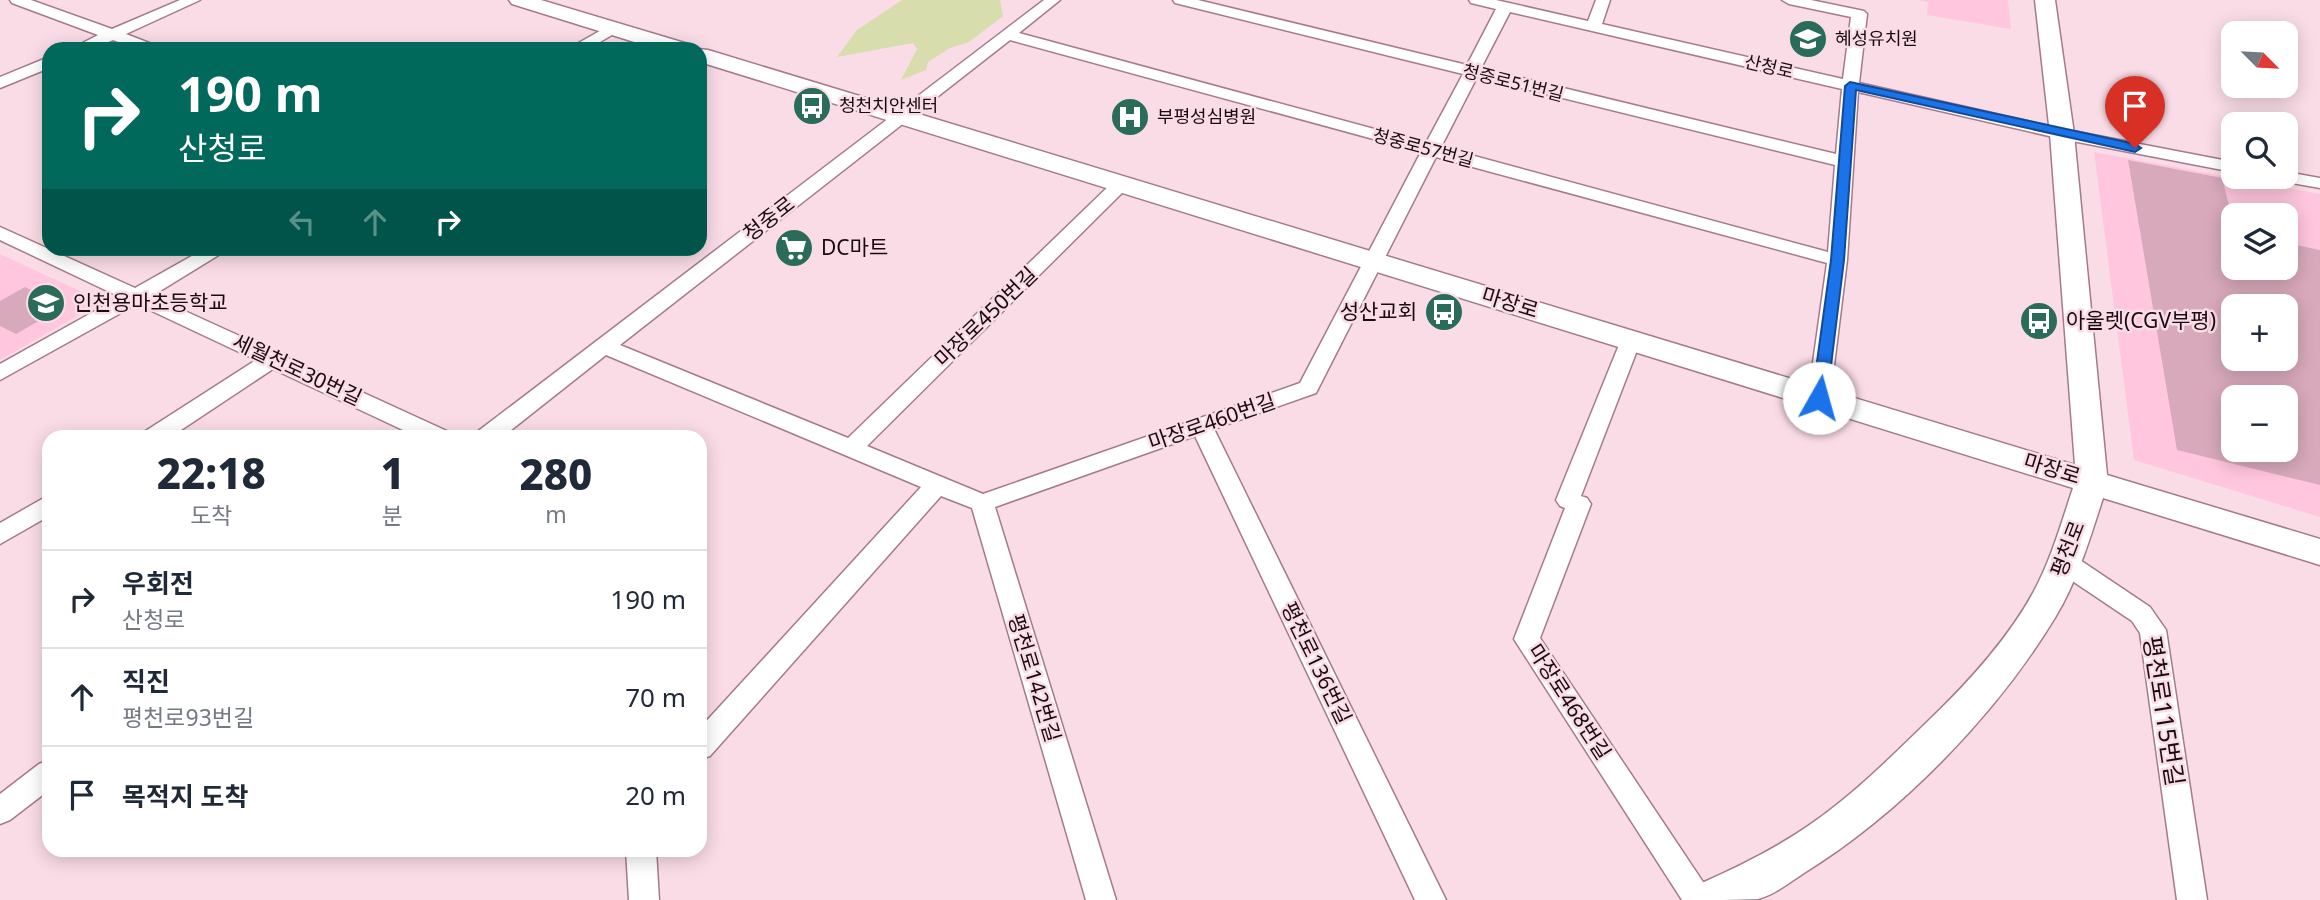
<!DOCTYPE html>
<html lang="ko">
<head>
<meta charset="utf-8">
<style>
	body { margin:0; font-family:"Noto Sans","Noto Sans KR",sans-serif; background:#f6f6f7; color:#1f2937; height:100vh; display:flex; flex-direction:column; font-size:26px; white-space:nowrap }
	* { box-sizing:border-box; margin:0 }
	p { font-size:23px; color:#747a83 }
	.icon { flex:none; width:38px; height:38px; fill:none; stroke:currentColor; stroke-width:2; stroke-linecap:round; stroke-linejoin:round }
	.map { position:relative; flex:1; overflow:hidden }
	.side { position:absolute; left:42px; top:430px; width:665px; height:427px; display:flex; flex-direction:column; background:#fff; border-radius:21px; box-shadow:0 4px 18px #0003 }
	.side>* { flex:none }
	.hud { position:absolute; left:42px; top:42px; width:665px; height:214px; border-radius:21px; box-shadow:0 4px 18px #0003; background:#00695c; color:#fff; overflow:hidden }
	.needle { width:46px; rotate:114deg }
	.tools { position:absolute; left:2221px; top:21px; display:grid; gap:14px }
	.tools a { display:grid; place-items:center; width:77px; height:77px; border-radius:14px; background:#fff; box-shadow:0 4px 18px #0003; font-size:35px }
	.pin { position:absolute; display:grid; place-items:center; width:60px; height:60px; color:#fff; margin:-72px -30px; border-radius:50% 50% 50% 0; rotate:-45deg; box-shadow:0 0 7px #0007 }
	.pin .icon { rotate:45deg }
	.me { position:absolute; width:77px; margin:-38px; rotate:7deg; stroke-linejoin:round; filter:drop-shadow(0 0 5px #0008) }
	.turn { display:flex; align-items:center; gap:24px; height:147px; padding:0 21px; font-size:32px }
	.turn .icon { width:91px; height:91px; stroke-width:2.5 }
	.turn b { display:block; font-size:49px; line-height:60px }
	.lanes { display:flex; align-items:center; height:66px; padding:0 21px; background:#0003; justify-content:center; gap:35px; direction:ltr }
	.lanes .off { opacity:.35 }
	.eta { display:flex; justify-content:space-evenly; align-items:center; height:119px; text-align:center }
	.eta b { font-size:42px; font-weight:800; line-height:49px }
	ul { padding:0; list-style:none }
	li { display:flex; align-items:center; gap:21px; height:98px; padding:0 21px; border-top:2px solid #e0e1e3 }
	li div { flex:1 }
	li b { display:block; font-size:26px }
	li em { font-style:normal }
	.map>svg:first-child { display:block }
	.built { fill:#ffc6dd; fill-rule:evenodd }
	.green { fill:#d7ddad }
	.building { fill:#d8a9bb; fill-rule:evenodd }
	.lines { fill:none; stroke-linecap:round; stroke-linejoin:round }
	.minor-casing { stroke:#a67a8b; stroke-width:3 }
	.secondary-casing { stroke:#a67a8b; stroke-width:3 }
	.minor { fill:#fff; fill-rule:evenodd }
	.secondary { fill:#fff; fill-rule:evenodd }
	.route { fill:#1a73e8; stroke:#114b97; stroke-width:2 }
	.labels { text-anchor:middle; stroke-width:5; stroke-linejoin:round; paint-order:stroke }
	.far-poi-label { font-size:18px; fill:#1a0a11; stroke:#fadce7; text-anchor:start }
	.far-street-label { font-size:18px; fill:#1a0a11; stroke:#fadce7 }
	.street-label { font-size:21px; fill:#1a0a11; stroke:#fadce7 }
	.poi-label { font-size:21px; fill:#1a0a11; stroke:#fadce7; text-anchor:start }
	.near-street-label { font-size:24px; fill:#1a0a11; stroke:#fadce7 }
</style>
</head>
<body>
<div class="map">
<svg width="2320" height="900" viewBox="0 0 2320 900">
	<rect width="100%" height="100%" fill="#fadce7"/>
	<!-- built -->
	<path class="built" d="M1917 0H2008L2011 29 1927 15 1928 2Z
		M2094 152 2320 194V517L2134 460ZM2233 215H2286V268H2233ZM2233 306H2286V359H2233ZM2233 397H2286V450H2233Z
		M0 254 93 297 89 309 0 360Z"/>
	<!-- green -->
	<path class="green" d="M902 0H1000L1003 16 969 42 950 48 928 62 926 70 901 80 917 49 913 43 837 57 857 30Z"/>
	<!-- building -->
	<path class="building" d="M2128 160 2222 178 2233 221V268H2249L2286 275V243L2320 250V485L2177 450ZM2233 306H2286L2298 350 2286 352V359H2233ZM2233 397H2286V450H2233Z
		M25 287 63 307 16 334 0 326V301Z"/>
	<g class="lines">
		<defs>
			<path id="minor" d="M10 0H31L112 29 180 0H200L126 34 157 46 159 49H136L113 40 92 49H71L98 35 12 3Z
				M1044 0H1060L1019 33 1426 143 1463 74 1175 3 1173 0H1198L1467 65 1496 9 1471 3 1469 0H1496L1588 21 1596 0H1610L1602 24 1843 79 1851 17 1789 4 1782 0H1811L1864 11 1867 14 1859 83 2062 129 2233 162V172L2062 139 1858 92 1847 260 1830 398 1827 403 1819 405 1811 403 1808 398 1827 263 1436 157 1316 393 1214 429 1446 900H1415L1195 436 995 507 1116 900H1086L972 508 941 496 710 756 700 759V728L921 487 606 355 501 438H474L477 432ZM1510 12 1842 89 1836 154 1481 68ZM1010 40 1421 152 1300 383 983 494 867 446 1127 188 1130 184 1127 180H1115L848 438 620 345ZM1477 77 1835 165 1828 252 1441 147Z
				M612 24 620 29 617 32 588 49H568Z
				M49 57V68L0 88V77Z
				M2286 172 2320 178V188L2280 181 2277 177H2286Z
				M0 227 135 288 206 248H230L152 296 449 432 452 438H420L273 369 169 438H141L144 432 256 360 137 304 0 380V364L120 297 0 240Z
				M1631 333 1638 335 1641 340 1581 496 1587 498 1591 504 1540 638 1715 900H1682L1514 639 1565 508 1560 506 1556 500 1621 340 1624 335Z
				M49 495V516L0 544V523Z
				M2065 553 2074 556 2150 607 2166 630 2207 900H2177L2140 633 2132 621 2056 570 2053 563 2056 556Z
				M49 760V790L10 820 0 824V794L39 764Z
				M626 850H656L659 900H629Z"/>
			<path id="secondary" d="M509 0H541L688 44 691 49H657L512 4Z
				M2035 0H2055L2074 134 2107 475 2320 539V565L2103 498C2090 538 2078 579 2056 616 1997 714 1901 813 1804 873 1790 882 1774 895 1758 899 1740 900 1708 900 1689 900L1695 886C1734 869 1773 850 1808 826 1851 797 1888 760 1925 724 1965 686 2006 642 2033 593 2051 560 2061 524 2073 488L700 62V49H698L708 50 2075 465 2050 134Z"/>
		</defs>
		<!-- minor casing -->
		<use href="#minor" class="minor-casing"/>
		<!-- secondary casing -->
		<use href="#secondary" class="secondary-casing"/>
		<!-- minor -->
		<use href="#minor" class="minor"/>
		<!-- secondary -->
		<use href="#secondary" class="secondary"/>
	</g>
	<!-- route -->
	<path class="route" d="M1850 82 2135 144 2141 148 2135 152 1856 90 1844 260 1827 398 1819 403 1812 398 1831 260 1845 86Z"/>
	<!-- icons -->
	<defs>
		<symbol id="school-disc" viewBox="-11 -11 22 22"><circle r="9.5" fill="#2a6b5a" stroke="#fadce7"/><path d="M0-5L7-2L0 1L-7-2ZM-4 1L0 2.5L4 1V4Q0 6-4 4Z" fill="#fff"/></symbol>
		<symbol id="bus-disc" viewBox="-11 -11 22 22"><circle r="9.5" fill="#2a6b5a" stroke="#fadce7"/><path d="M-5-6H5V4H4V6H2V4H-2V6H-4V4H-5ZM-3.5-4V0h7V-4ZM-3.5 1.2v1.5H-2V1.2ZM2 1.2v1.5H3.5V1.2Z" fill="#fff"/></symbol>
		<symbol id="hospital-disc" viewBox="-11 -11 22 22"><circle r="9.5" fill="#2a6b5a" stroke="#fadce7"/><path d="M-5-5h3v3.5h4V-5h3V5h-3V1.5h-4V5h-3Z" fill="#fff"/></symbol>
		<symbol id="supermarket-disc" viewBox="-11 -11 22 22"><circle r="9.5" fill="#2a6b5a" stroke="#fadce7"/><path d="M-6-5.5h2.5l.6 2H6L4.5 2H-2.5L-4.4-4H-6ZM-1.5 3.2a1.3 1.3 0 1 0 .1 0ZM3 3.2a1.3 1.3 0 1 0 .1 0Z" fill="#fff"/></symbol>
	</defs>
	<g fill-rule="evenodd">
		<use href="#school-disc" x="1786" y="17" width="44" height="44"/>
		<use href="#bus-disc" x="790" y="84" width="44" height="44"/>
		<use href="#hospital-disc" x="1108" y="95" width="44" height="44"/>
		<use href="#supermarket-disc" x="772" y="226" width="44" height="44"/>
		<use href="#school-disc" x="24" y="281" width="44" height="44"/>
		<use href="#bus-disc" x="1422" y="290" width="44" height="44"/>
		<use href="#bus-disc" x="2017" y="299" width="44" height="44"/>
	</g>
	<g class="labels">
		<!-- far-poi labels -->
		<g class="far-poi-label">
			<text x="1835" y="45">혜성유치원</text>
			<text x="839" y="112">청천치안센터</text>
			<text x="1157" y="123">부평성심병원</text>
		</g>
		<!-- far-street labels -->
		<g class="far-street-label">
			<text transform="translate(1769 67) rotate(13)" y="6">산청로</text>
			<text transform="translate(1513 83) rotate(14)" y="6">청중로51번길</text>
			<text transform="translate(1423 148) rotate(15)" y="6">청중로57번길</text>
		</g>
		<!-- street labels -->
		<g class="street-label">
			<text transform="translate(769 219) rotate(-38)" y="7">청중로</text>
			<text transform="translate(1510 303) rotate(17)" y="7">마장로</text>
			<text transform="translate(986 317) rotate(-44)" y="7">마장로450번길</text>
			<text transform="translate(297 370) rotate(25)" y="7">세월천로30번길</text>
			<text transform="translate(1212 422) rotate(-19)" y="7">마장로460번길</text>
			<text transform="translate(2052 469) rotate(17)" y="7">마장로</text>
			<text transform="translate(2068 549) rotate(-69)" y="7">평천로</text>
			<text transform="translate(1316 663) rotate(64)" y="7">평천로136번길</text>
			<text transform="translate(1034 678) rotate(73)" y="7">평천로142번길</text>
			<text transform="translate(1569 702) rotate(57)" y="7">마장로468번길</text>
		</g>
		<!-- poi labels -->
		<g class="poi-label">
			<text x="821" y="255">DC마트</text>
			<text x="73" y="310">인천용마초등학교</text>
			<text x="1417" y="319" text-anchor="end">성산교회</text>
			<text x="2066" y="328">아울렛(CGV부평)</text>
		</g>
		<!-- near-street labels -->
		<g class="near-street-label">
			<text transform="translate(2163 711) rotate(81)" y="8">평천로115번길</text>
		</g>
	</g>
</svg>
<div class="tools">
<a><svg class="needle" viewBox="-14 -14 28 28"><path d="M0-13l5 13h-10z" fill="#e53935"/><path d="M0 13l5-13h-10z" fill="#747a83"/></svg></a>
<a><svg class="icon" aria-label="search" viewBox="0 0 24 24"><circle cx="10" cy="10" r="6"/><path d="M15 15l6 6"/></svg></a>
<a><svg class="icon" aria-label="layers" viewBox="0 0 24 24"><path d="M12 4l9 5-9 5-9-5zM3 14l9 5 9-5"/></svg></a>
<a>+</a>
<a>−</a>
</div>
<div class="pin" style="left:2135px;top:148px;background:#d93025"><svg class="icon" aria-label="arrive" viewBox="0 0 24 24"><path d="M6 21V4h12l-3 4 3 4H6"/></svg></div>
<svg class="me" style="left:1819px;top:398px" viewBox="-20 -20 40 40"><circle r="19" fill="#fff"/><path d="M0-13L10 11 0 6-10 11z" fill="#1a73e8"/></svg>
<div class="hud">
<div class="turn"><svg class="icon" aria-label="right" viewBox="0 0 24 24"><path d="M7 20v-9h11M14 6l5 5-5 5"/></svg><div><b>190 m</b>산청로</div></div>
<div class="lanes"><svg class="icon off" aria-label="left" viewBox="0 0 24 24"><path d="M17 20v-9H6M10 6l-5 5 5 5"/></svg><svg class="icon off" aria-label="ahead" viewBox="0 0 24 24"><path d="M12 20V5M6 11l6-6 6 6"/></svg><svg class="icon" aria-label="right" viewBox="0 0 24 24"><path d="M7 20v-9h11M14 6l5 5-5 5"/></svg></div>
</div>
<section class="side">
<div class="eta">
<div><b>22:18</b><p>도착</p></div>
<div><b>1</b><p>분</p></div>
<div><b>280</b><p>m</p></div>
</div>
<ul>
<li><svg class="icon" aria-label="right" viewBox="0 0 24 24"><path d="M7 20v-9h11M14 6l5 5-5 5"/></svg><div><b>우회전</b><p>산청로</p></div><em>190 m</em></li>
<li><svg class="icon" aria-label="ahead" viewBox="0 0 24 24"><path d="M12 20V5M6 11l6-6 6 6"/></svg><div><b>직진</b><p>평천로93번길</p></div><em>70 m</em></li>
<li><svg class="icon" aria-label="arrive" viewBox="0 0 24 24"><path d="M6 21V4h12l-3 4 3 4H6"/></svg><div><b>목적지 도착</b></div><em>20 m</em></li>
</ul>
</section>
</div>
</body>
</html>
